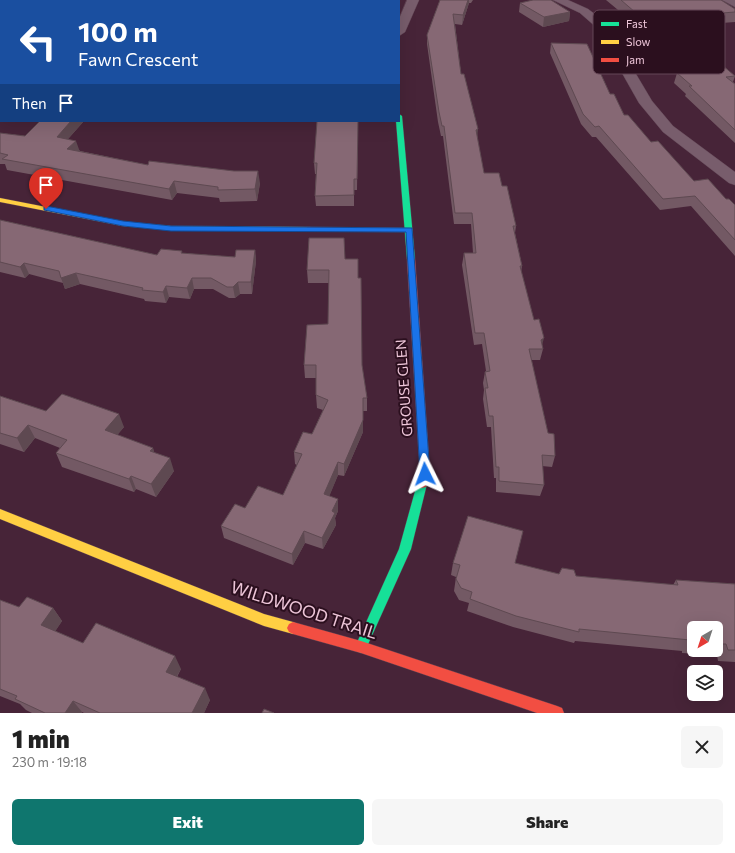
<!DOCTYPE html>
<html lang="en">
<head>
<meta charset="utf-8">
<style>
	body { margin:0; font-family:Commissioner,sans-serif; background:#f6f6f6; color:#222; height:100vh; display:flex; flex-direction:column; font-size:15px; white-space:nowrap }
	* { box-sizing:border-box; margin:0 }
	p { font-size:13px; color:#767676 }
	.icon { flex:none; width:22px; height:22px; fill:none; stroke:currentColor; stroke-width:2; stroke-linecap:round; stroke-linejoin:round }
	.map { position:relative; height:713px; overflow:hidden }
	.panel { display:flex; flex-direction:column; background:#fff; flex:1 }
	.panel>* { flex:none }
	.banner { position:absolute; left:0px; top:0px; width:400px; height:122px; box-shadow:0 4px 16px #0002; background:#1a4fa0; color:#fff; overflow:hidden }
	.needle { width:26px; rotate:219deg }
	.tools { position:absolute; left:687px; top:621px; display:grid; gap:8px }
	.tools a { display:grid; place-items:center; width:36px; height:36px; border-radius:6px; background:#fff; box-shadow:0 4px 16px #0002; font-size:20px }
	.pin { position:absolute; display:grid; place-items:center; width:34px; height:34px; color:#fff; margin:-41px -17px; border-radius:50% 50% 50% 0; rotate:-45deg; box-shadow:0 0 4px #0007 }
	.pin .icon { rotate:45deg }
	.me { position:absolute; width:44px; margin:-22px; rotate:357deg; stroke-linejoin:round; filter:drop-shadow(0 0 3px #0008) }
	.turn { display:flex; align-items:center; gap:14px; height:84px; padding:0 12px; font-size:18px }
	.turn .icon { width:52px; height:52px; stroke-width:2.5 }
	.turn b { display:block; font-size:28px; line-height:34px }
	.then { display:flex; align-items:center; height:38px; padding:0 12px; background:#0003; gap:8px; font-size:15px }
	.round { display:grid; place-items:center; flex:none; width:42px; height:42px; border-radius:6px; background:#f6f6f6 }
	.headline { display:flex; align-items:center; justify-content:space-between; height:68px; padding:0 12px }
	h1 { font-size:24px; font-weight:800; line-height:30px }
	.cta { display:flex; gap:8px; margin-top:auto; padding:8px 12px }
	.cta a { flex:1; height:46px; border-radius:6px; background:#0f766e; color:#fff; font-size:16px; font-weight:800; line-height:46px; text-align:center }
	.cta a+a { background:#f6f6f6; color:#222 }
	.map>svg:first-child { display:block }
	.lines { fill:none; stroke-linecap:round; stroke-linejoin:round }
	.street-casing { stroke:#5d4050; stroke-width:1 }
	.fast-casing { stroke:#5d4050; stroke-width:1 }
	.slow-casing { stroke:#5d4050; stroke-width:1 }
	.jam-casing { stroke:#5d4050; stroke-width:1 }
	.street { fill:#785d6c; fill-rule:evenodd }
	.fast { fill:#16e098; fill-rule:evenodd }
	.slow { fill:#ffcf43; fill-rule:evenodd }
	.jam { fill:#f24e42; fill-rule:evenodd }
	.wall { fill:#735964; fill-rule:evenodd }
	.shaded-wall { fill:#5e4951 }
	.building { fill:#866874; stroke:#5e4951 }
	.route { fill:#1a73e8; stroke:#114b97 }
	.labels { text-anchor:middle; stroke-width:4; stroke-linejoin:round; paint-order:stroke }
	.street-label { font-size:14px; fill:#edc5d8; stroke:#2b0f1e }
	.near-street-label { font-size:17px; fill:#edc5d8; stroke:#2b0f1e }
	.key { fill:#2b0f1e; stroke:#654656; stroke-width:1 }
	.key-label { font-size:11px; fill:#edc5d8 }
</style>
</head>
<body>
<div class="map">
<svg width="735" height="713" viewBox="0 0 735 713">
	<rect width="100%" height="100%" fill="#472438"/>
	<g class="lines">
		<defs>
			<path id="street" d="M104 0H117L103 1Z
				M407 0H419L405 32 399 36V19Z
				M553 0H568L588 9 605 22 652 101 673 126 735 172V185L729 183 663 132 639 103 596 27 580 13Z
				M722 0H735V7Z
				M0 89H1L0 98Z"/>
			<path id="fast" d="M399 114 402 116 415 259 411 261 407 259 396 121H399Z
				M422 480 426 481 427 484 411 549 365 651 361 653 357 651 355 647 399 549 417 484 418 481Z"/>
			<path id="slow" d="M0 198 123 222 171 226 310 227 314 229 310 231 171 230 123 226 0 202Z
				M0 509 264 614 293 622 297 624 299 628 297 632 293 634 264 626 0 519Z"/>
			<path id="jam" d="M307 227 409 228 413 230 409 232 310 231 306 229Z
				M408 257H411L415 259 430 474 426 487 422 488 418 487 417 484 420 474 407 259Z
				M293 622 361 641 557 706 562 708 564 713H537L361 653 293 634 289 632 287 628 289 624Z"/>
		</defs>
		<!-- street casing -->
		<use href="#street" class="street-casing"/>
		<!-- fast casing -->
		<use href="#fast" class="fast-casing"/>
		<!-- slow casing -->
		<use href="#slow" class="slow-casing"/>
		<!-- jam casing -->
		<use href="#jam" class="jam-casing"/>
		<!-- street -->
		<use href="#street" class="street"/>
		<!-- fast -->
		<use href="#fast" class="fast"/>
		<!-- slow -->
		<use href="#slow" class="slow"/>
		<!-- jam -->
		<use href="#jam" class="jam"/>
	</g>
	<!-- wall -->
	<path class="wall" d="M200 0H232V1H204Z
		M440 0H473L471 3H469L462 25 455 24 461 74 477 138 484 173 502 186 516 226 515 233 522 266 521 272 534 320 543 349 540 360H531L548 433 555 456 552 467 542 466 544 485 540 496 496 492V478H494L491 427H487L483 399 484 390 483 383 485 372 486 371 482 344 474 345 462 265 464 253H473L471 224H454L443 136H441L438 122 427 44V35Z
		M606 0H721L735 9V22L641 29Z
		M520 3 570 12 569 21 543 27 519 12Z
		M649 34 710 59 735 76 733 82 735 84V143L685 96 686 94 674 83 677 73H679L646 44Z
		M551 43 610 94 624 115 651 142 694 181 735 205V256L691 206 660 210 596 137H592L581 124 550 53Z
		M40 121H84L68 139 80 151 148 165 260 183 257 201 220 202 219 198 177 193 172 200 7 170 5 164H0V133L25 136Z
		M358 121 357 190H354V206H316L315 196 316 174H315L314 163Z
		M0 220 157 255 182 251V253L235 257 255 250 256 261 252 294H240L235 298H229L213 289H194L190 299 169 297 166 303 145 301 144 299 80 284 65 289 63 283 29 274 25 278 0 272Z
		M345 259 367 398V411H363V432L344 476 338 475 329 496 338 511 335 518 336 525 323 549 305 543 293 565 224 538 221 526 245 508 283 495 297 465 295 464 294 452 312 434 323 410 317 408 316 395V378H305L304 365 328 324 329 283H308L307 270Z
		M0 396 46 411 124 427 117 435 153 448 154 453 174 471 156 497 136 489 134 492 62 467 56 453 60 448 35 438 24 452 0 444Z
		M453 563H515L559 574 576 576 673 585 676 580 735 584V662L718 661 717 655 682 653V651L575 641 574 643 513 627 467 611 469 603 459 600 454 591 456 577 451 575ZM694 628H716V650H694Z
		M0 600 19 607 53 608 62 621 55 631 83 643 181 669 177 677 210 700 204 713H84L82 712V713H32L26 710 20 704 0 696Z"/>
	<!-- shaded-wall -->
	<path class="shaded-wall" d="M157 0H168L167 1H156Z
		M468 0H469V3L462 25 463 15Z
		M570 12 569 21 543 27 544 17Z
		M0 46H1V58L0 59Z
		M71 121H84L60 148 57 137Z
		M478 129 477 139 476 130Z
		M76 141 80 152 67 149Z
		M258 171 260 183 257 201 255 189Z
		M174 181 177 193 172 200 169 189Z
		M255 250 256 261 252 294 251 282Z
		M24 263 29 274 25 278 20 267Z
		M76 273 80 284 65 289 61 278Z
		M192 278 194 289 190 299 187 288Z
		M238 282 240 294 235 298 233 287Z
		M166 286 169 297 166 303 163 292Z
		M544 338 541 349V340Z
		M363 398V432L344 476V464Z
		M119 414 124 427 110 444 105 430Z
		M28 425 35 438 24 452 17 438Z
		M153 448 157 461 150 451Z
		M170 458 174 471 156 497 151 484Z
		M338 462V475L325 507 324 494Z
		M131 476 136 489 134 492 129 479Z
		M338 499V511L335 518 336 525 323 549 322 538 332 511Z
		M304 531 305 543 293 565 292 554Z
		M53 608 62 621 51 638 41 625Z
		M175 656 181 669 172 684 166 672Z
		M205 688 210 700 204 713H192Z
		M73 701 82 712V713H65Z"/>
	<!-- building -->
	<path class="building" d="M31 0H55V1H30Z
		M122 0H157L156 1H120Z
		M343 0H377L376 1H343Z
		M440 0H468L463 15 453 14 461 74H464L478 129 476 130 484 173H499L502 186H507L516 226H513L522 266H520L534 320 539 319 544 338 541 340 543 349H529L548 433 554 434 555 456 542 455 544 485 499 481V467H496L493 416H489L485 388H488L485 372 490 371 484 333H475L464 253H476L472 213H455L444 126H442L439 112 427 35Z
		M533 0H551L570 12 544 17 520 3Z
		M621 0H721L735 9V12L643 19Z
		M0 21H1V46H0Z
		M677 32 710 59H715L735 76 726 77 735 84V130L689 86H692L677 73 692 71 649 34Z
		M551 43 587 44 610 94H614L624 115H628L651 142 658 141 694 181 708 179 726 199H729L735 205V240L695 196 663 199 599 126 595 127 583 114Z
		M40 121H71L57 137 76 141 67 149 148 165 149 161 234 171H258L255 189 218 190V187L174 181 169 189 2 159 8 155 0 153V133L25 136Z
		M317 121H358L357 179H354V195L315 196 317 163H314Z
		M0 220 157 255 161 249 182 251 181 253 235 257 236 250H255L251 282H238L233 287H227L211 278H192L187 288 166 286 163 292 142 290 143 288 76 273 61 278 59 271 24 263 20 267 0 262Z
		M309 238H344L345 259H358V278H361L362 365 367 398H363V420L344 464 338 462 324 494 338 499 332 511 335 513 322 538 304 531 292 554 221 526 235 504 245 508 258 486 283 495 302 454 294 452 303 432 312 434 328 400 316 395V365H304L307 325 328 324 329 270H307Z
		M62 394 119 414 105 430 153 448 150 451 170 458 151 484 131 476 129 479 56 453 67 440 28 425 17 438 0 433V396L46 411Z
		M468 516 523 531 515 563 559 574 562 568 574 570 576 576 678 585 676 580 735 584V650H728L726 644H716V628H694V642H691L690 640 579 629V632L516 616 470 599 472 592 461 588 456 579 460 565 453 563Z
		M27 597 53 608 41 625 83 643 96 623 175 656 166 672 205 688 192 713H100L73 701 65 713H45L15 699 17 696 0 689V600L19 607Z
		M264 709 274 713H262Z"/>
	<!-- route -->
	<path class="route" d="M46 206 123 221 171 226 412 228 430 474 429 477 425 478 420 474 406 232 171 231 123 226 44 210V207Z"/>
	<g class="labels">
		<!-- street labels -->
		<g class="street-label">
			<text transform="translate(404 388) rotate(-94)" y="5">GROUSE GLEN</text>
		</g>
		<!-- near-street labels -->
		<g class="near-street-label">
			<text transform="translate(304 610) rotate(18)" y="6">WILDWOOD TRAIL</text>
		</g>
	</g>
	<!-- legend -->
	<rect x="593" y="10" width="132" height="64" rx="6" class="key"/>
	<rect x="601" y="22" width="18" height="4" fill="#16e098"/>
	<rect x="601" y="40" width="18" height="4" fill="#ffcf43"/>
	<rect x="601" y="58" width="18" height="4" fill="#f24e42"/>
	<g class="key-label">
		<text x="626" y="28">Fast</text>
		<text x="626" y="46">Slow</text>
		<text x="626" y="64">Jam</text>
	</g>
</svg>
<div class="tools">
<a><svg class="needle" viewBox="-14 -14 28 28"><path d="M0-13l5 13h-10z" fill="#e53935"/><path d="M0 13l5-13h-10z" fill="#767676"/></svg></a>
<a><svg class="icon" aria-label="layers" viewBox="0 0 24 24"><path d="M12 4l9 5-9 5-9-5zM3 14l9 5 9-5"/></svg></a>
</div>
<div class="pin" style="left:46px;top:209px;background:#d93025"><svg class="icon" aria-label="arrive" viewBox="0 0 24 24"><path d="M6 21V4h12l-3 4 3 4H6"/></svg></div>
<svg class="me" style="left:425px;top:474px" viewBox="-20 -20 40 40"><path d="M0-17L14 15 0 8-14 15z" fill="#1a73e8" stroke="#fff" stroke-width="4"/></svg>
<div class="banner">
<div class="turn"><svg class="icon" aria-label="left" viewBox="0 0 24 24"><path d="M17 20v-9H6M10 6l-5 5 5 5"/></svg><div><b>100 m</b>Fawn Crescent</div></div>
<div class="then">Then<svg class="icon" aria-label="arrive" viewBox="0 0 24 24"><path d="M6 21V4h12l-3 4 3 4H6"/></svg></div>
</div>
</div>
<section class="panel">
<div class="headline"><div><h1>1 min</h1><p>230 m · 19:18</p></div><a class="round"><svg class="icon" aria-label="close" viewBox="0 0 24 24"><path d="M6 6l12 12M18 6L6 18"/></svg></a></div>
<div class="cta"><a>Exit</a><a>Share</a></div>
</section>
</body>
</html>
